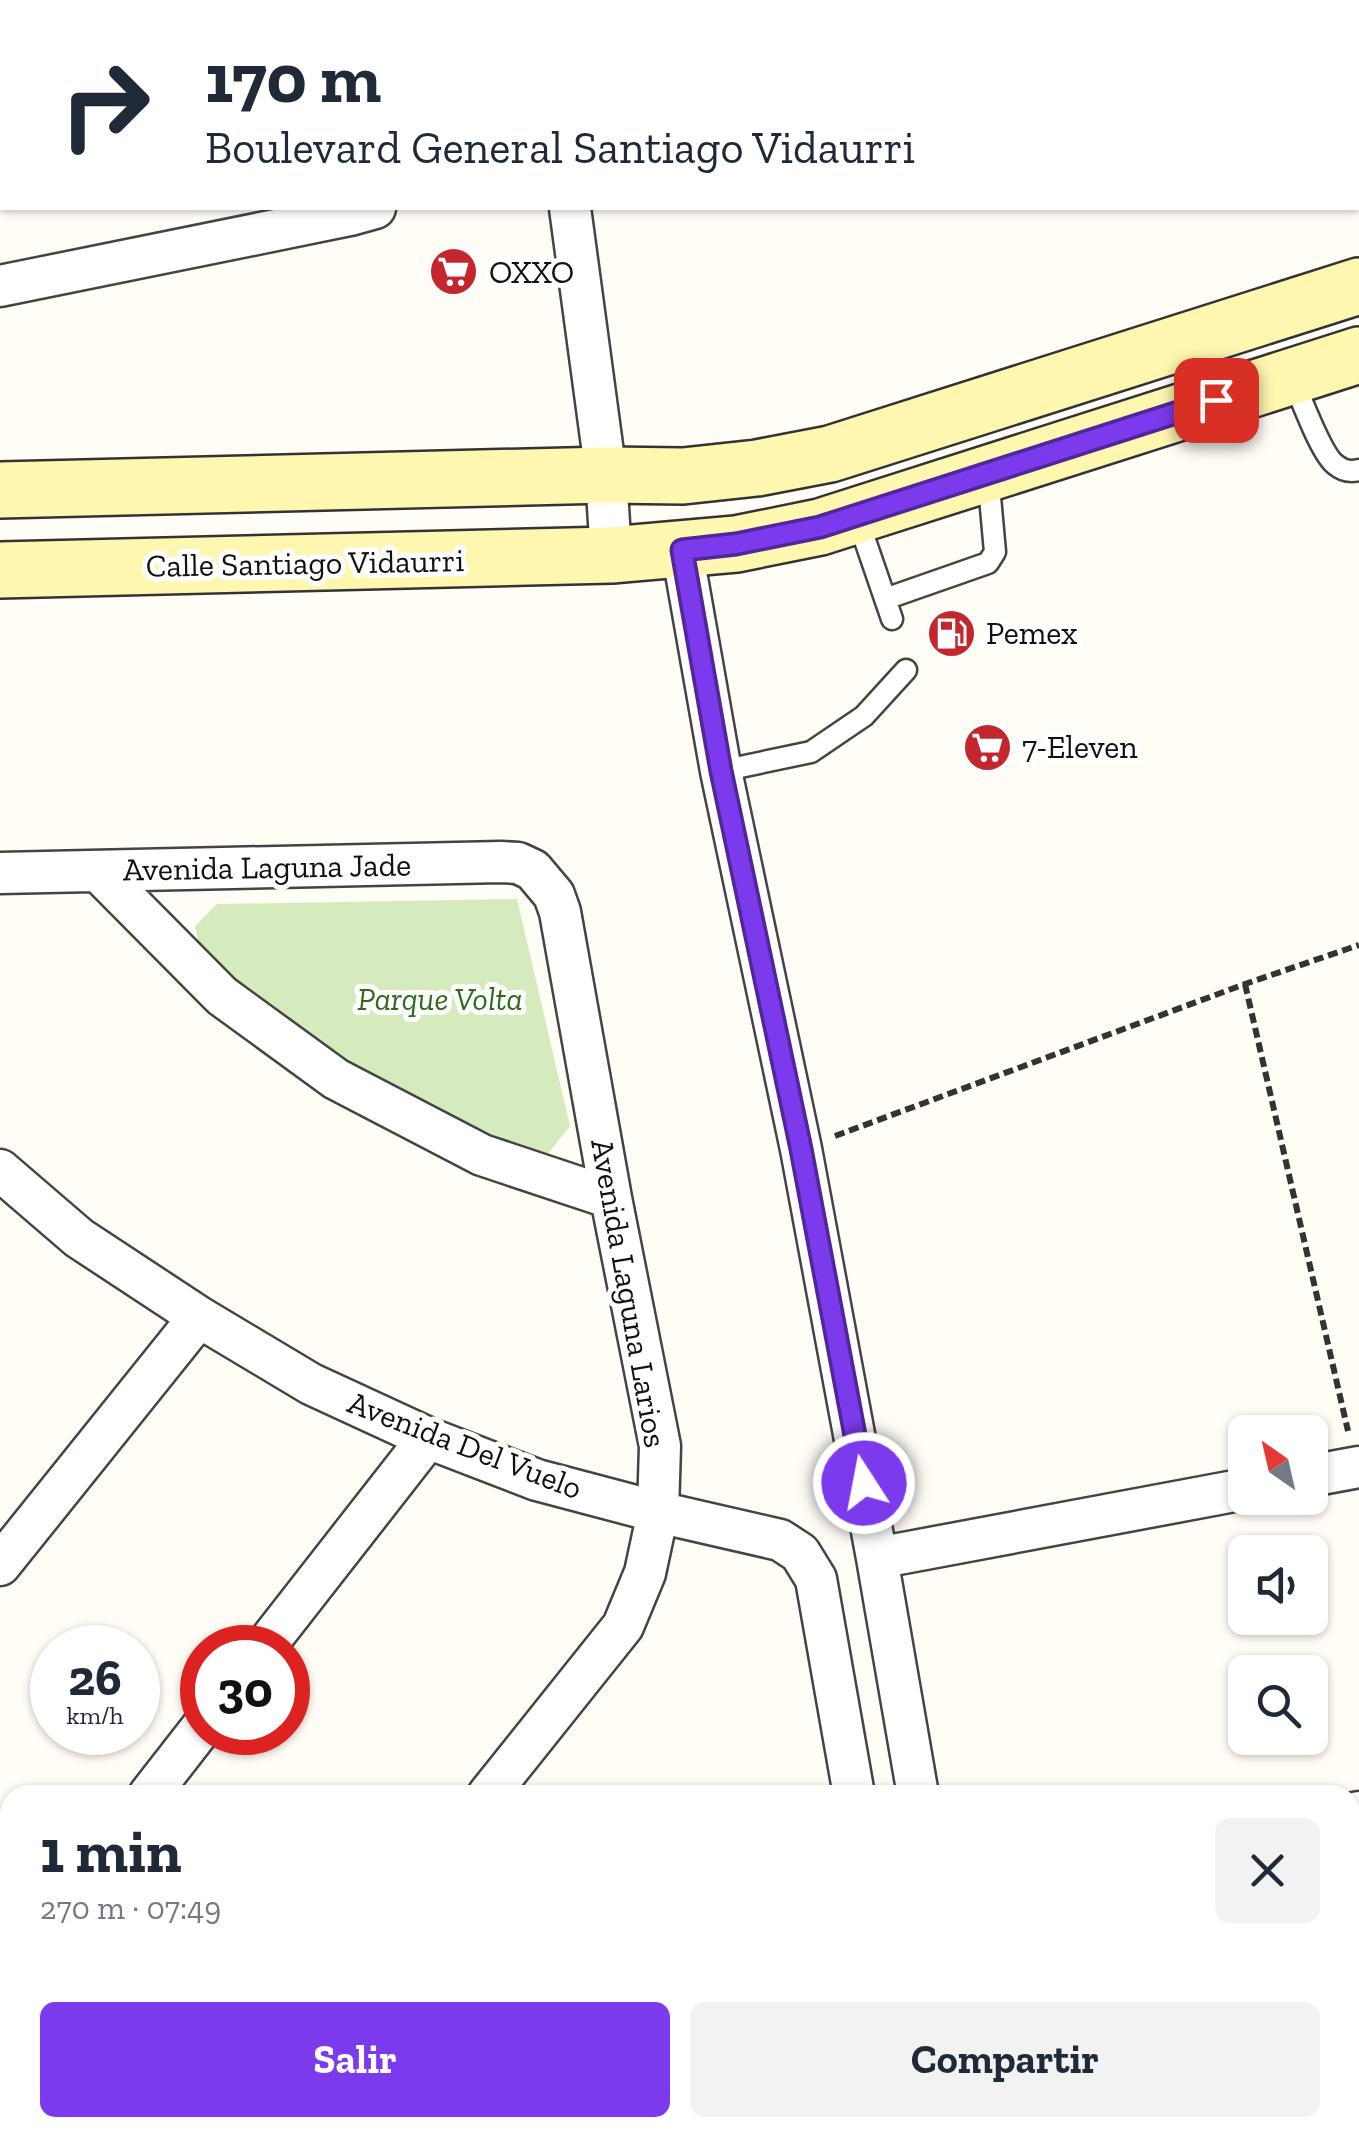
<!DOCTYPE html>
<html lang="es">
<head>
<meta charset="utf-8">
<style>
	body { margin:0; font-family:"Zilla Slab",serif; background:#f2f2f3; color:#1f2937; height:100vh; display:flex; flex-direction:column; font-size:38px; white-space:nowrap }
	* { box-sizing:border-box; margin:0 }
	p { font-size:32px; color:#747a83 }
	.icon { flex:none; width:55px; height:55px; fill:none; stroke:currentColor; stroke-width:2; stroke-linecap:round; stroke-linejoin:round }
	.map { position:relative; flex:1; overflow:hidden }
	.details { position:absolute; left:0px; top:1785px; width:1360px; height:352px; display:flex; flex-direction:column; background:#fff; border-radius:30px 30px 0 0; box-shadow:0 2px 8px #0004 }
	.details>* { flex:none }
	.hud { position:absolute; left:0px; top:0px; width:1360px; height:210px; box-shadow:0 2px 8px #0004; background:#fff; color:#1f2937; overflow:hidden }
	.needle { width:65px; rotate:326deg }
	.tools { position:absolute; left:1228px; top:1415px; display:grid; gap:20px }
	.tools a { display:grid; place-items:center; width:100px; height:100px; border-radius:15px; background:#fff; box-shadow:0 2px 8px #0004; font-size:50px }
	.speed { position:absolute; left:30px; top:1625px; display:flex; gap:20px; font-size:50px; font-weight:700; text-align:center }
	.speed>* { display:grid; place-content:center; width:130px; height:130px; border-radius:50%; background:#fff; box-shadow:0 2px 8px #0004; line-height:1 }
	.speed small { font-size:25px; font-weight:400 }
	.speed .limit { border:15px solid #d22; background:#fff; color:#111 }
	.pin { position:absolute; display:grid; place-items:center; width:85px; height:85px; color:#fff; margin:-42px; border-radius:20px; box-shadow:0 5px 15px #0006 }
	.me { position:absolute; width:110px; margin:-55px; rotate:349deg; stroke-linejoin:round; filter:drop-shadow(0 0 8px #0008) }
	.turn { display:flex; align-items:center; gap:35px; height:210px; padding:0 40px; font-size:45px }
	.turn .icon { width:130px; height:130px; stroke-width:2.5 }
	.turn b { display:block; font-size:70px; line-height:85px }
	.round { display:grid; place-items:center; flex:none; width:105px; height:105px; border-radius:15px; background:#f2f2f3 }
	.head { display:flex; align-items:center; justify-content:space-between; height:170px; padding:0 40px }
	h1 { font-size:60px; font-weight:800; line-height:75px }
	.primary-button { display:flex; gap:20px; margin-top:auto; padding:20px 40px }
	.primary-button a { flex:1; height:115px; border-radius:15px; background:#7c3aed; color:#fff; font-size:40px; font-weight:800; line-height:115px; text-align:center }
	.primary-button a+a { background:#f2f2f3; color:#1f2937 }
	.map>svg:first-child { display:block }
	.green { fill:#d5ebbd }
	.lines { fill:none; stroke-linecap:round; stroke-linejoin:round }
	.lane-casing { stroke:#444; stroke-width:25 }
	.street-casing { stroke:#444; stroke-width:45 }
	.secondary-casing { stroke:#333; stroke-width:60 }
	.path { stroke:#333; stroke-width:6; stroke-dasharray:10 5; stroke-linecap:butt }
	.lane { stroke:#fff; stroke-width:20 }
	.street { stroke:#fff; stroke-width:40 }
	.secondary { stroke:#fff6b0; stroke-width:55 }
	.route-casing { stroke:#51269a; stroke-width:25 }
	.route { stroke:#7c3aed; stroke-width:18 }
	.labels { text-anchor:middle; stroke-width:10; stroke-linejoin:round; paint-order:stroke }
	.poi-label { font-size:32px; fill:#111; stroke:#fff; text-anchor:start }
	.street-label { font-size:32px; fill:#111; stroke:#fff }
	.park-label { font-size:32px; font-style:italic; fill:#2f6b1f; stroke:#fff }
</style>
</head>
<body>
<div class="map">
<svg width="1359" height="2137" viewBox="0 0 1359 2137">
	<rect width="100%" height="100%" fill="#fffdf5"/>
	<!-- green -->
	<path class="green" d="M517 899 570 1126 547 1155 515 1153 351 1064 202 960 195 926 217 904Z"/>
	<g class="lines">
		<defs>
			<path id="lane" d="M1292 378C1301 397 1321 455 1336 465 1343 471 1351 472 1359 470
				M857 517 892 619
				M885 599 988 563 995 552 988 475
				M721 771 811 752 864 716 906 670"/>
			<path id="street" d="M355 0 356 2
				M527 0 528 2
				M95 2 108 0
				M1194 2 1201 0
				M0 21 2 20
				M570 208 606 475 611 555
				M0 286 350 215 375 208
				M682 550 721 771 801 1149 877 1558 918 1795
				M99 872 222 996 336 1079 482 1155 611 1198
				M0 873 501 862 518 863 533 870 554 895 560 912 611 1198 660 1446 658 1512 645 1573 623 1626 488 1795
				M0 1170 79 1238 199 1317 311 1384 428 1438 537 1480 658 1512 780 1540 800 1553 816 1579 854 1795
				M1310 1476 1359 1467
				M877 1558 1245 1489
				M0 1565 199 1317
				M264 1648 428 1438
				M149 1795 202 1727
				M1350 1814 1359 1812
				M0 1986 10 1973
				M912 2128 914 2137
				M976 2128 978 2137
				M216 2137 224 2128
				M555 2137 562 2128"/>
			<path id="secondary" d="M0 490 606 475 683 476 757 468 830 454 1359 286
				M0 570 611 555 736 544 820 527 1359 355"/>
		</defs>
		<!-- lane casing -->
		<use href="#lane" class="lane-casing"/>
		<!-- street casing -->
		<use href="#street" class="street-casing"/>
		<!-- secondary casing -->
		<use href="#secondary" class="secondary-casing"/>
		<!-- path -->
		<path class="path" d="M1245 984 1348 1431
			M835 1136 1245 984 1359 945"/>
		<!-- lane -->
		<use href="#lane" class="lane"/>
		<!-- street -->
		<use href="#street" class="street"/>
		<!-- secondary -->
		<use href="#secondary" class="secondary"/>
	</g>
	<g class="lines">
		<defs>
			<path id="route" d="M864 1483 801 1149 721 771 682 550 736 544 820 527 1216 400"/>
		</defs>
		<!-- route casing -->
		<use href="#route" class="route-casing"/>
		<!-- route -->
		<use href="#route" class="route"/>
	</g>
	<!-- icons -->
	<defs>
		<symbol id="supermarket-disc" viewBox="-11 -11 22 22"><circle r="9.5" fill="#c4262e" stroke="#fff"/><path d="M-6-5.5h2.5l.6 2H6L4.5 2H-2.5L-4.4-4H-6ZM-1.5 3.2a1.3 1.3 0 1 0 .1 0ZM3 3.2a1.3 1.3 0 1 0 .1 0Z" fill="#fff"/></symbol>
		<symbol id="fuel-disc" viewBox="-11 -11 22 22"><circle r="9.5" fill="#c4262e" stroke="#fff"/><path d="M-5.5-6h7V0h2V4h1.3V-2.5L3-4.5l.8-.8L6-3V5H2.5V1h-1V6h-7ZM-4.2-4.7v3.2H.2V-4.7Z" fill="#fff"/></symbol>
	</defs>
	<g fill-rule="evenodd">
		<use href="#supermarket-disc" x="426" y="244" width="55" height="55"/>
		<use href="#fuel-disc" x="924" y="606" width="55" height="55"/>
		<use href="#supermarket-disc" x="960" y="720" width="55" height="55"/>
	</g>
	<g class="labels">
		<!-- poi labels -->
		<g class="poi-label">
			<text x="489" y="283">OXXO</text>
			<text x="986" y="644">Pemex</text>
			<text x="1022" y="758">7-Eleven</text>
		</g>
		<!-- street labels -->
		<g class="street-label">
			<text transform="translate(305 563) rotate(-1)" y="11">Calle Santiago Vidaurri</text>
			<text transform="translate(267 867) rotate(-1)" y="11">Avenida Laguna Jade</text>
			<text transform="translate(629 1293) rotate(80)" y="11">Avenida Laguna Larios</text>
			<text transform="translate(465 1445) rotate(21)" y="11">Avenida Del Vuelo</text>
		</g>
		<!-- park labels -->
		<g class="park-label">
			<text x="440" y="1010">Parque Volta</text>
		</g>
	</g>
</svg>
<div class="tools">
<a><svg class="needle" viewBox="-14 -14 28 28"><path d="M0-13l5 13h-10z" fill="#e53935"/><path d="M0 13l5-13h-10z" fill="#747a83"/></svg></a>
<a><svg class="icon" aria-label="sound" viewBox="0 0 24 24"><path d="M4 9h4l5-4v14l-5-4H4zM17 9q2 3 0 6"/></svg></a>
<a><svg class="icon" aria-label="search" viewBox="0 0 24 24"><circle cx="10" cy="10" r="6"/><path d="M15 15l6 6"/></svg></a>
</div>
<div class="speed"><div>26<small>km/h</small></div><div class="limit">30</div></div>
<div class="pin" style="left:1216px;top:400px;background:#d93025"><svg class="icon" aria-label="arrive" viewBox="0 0 24 24"><path d="M6 21V4h12l-3 4 3 4H6"/></svg></div>
<svg class="me" style="left:864px;top:1483px" viewBox="-20 -20 40 40"><circle r="17" fill="#7c3aed" stroke="#fff" stroke-width="3"/><path d="M0-11L8 9 0 5-8 9z" fill="#fff"/></svg>
<div class="hud">
<div class="turn"><svg class="icon" aria-label="right" viewBox="0 0 24 24"><path d="M7 20v-9h11M14 6l5 5-5 5"/></svg><div><b>170 m</b>Boulevard General Santiago Vidaurri</div></div>
</div>
<section class="details">
<div class="head"><div><h1>1 min</h1><p>270 m · 07:49</p></div><a class="round"><svg class="icon" aria-label="close" viewBox="0 0 24 24"><path d="M6 6l12 12M18 6L6 18"/></svg></a></div>
<div class="primary-button"><a>Salir</a><a>Compartir</a></div>
</section>
</div>
</body>
</html>
